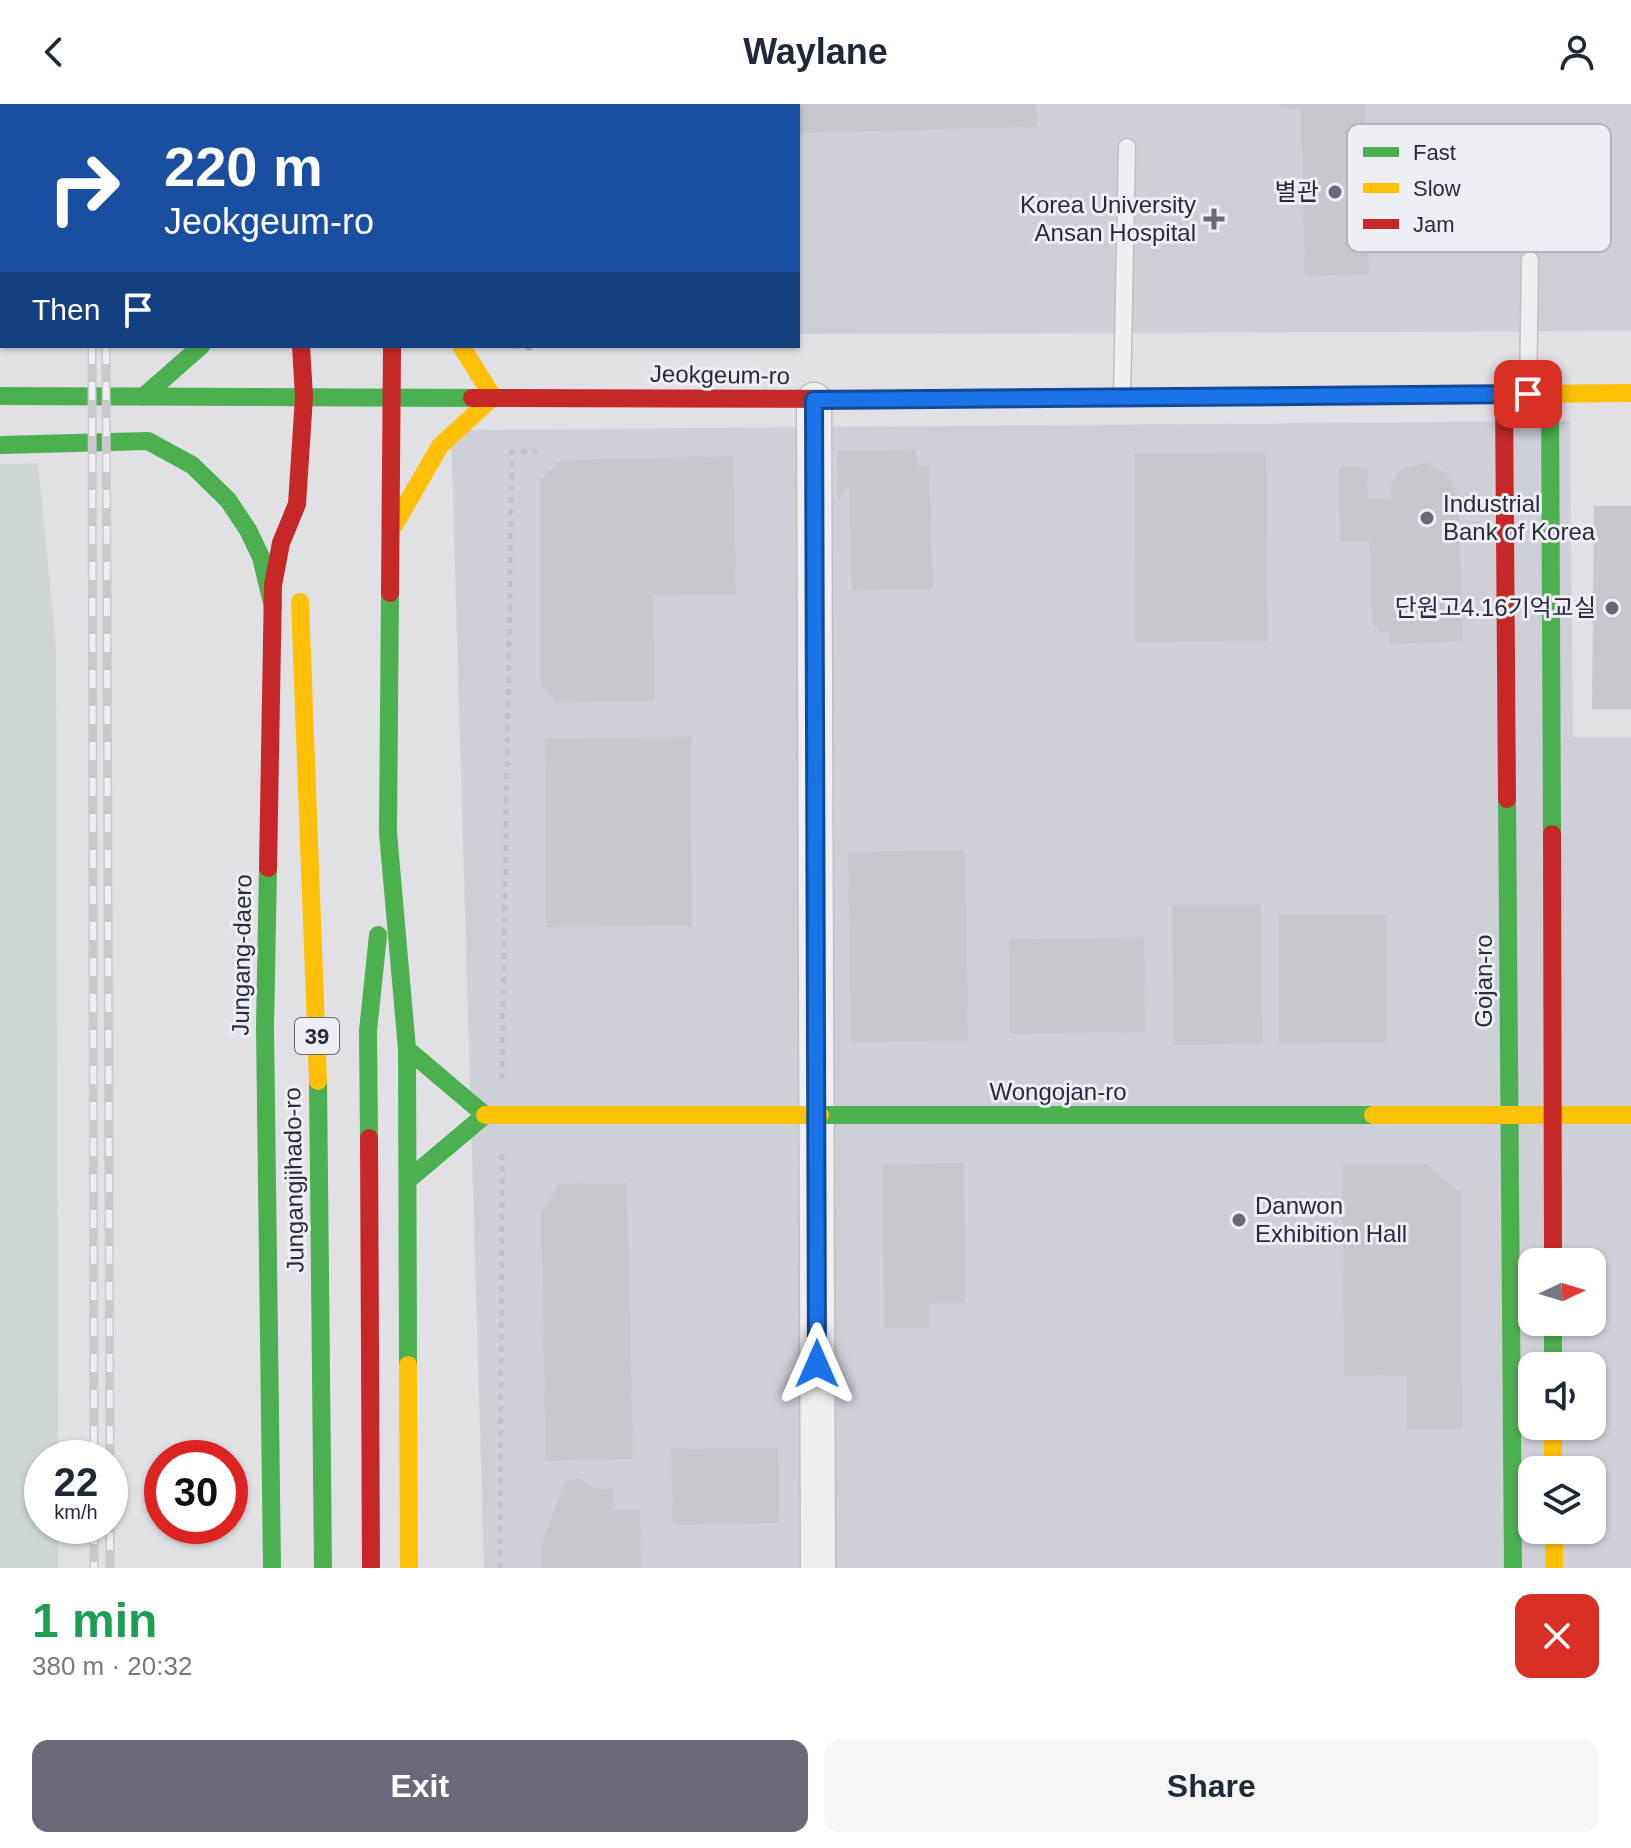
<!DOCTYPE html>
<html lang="en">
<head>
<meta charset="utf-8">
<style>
	body { margin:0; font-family:Arial,"Noto Sans KR",sans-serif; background:#f6f6f7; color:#1f2937; height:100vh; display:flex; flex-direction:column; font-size:30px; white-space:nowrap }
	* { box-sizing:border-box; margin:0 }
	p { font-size:26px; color:#747a83 }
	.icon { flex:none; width:44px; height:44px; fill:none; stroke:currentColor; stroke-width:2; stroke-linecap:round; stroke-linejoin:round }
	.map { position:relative; height:1464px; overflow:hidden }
	.side { display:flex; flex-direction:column; background:#fff; flex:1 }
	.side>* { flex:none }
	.hud { position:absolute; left:0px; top:0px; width:800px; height:244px; box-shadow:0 2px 6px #0004; background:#1a4fa0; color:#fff; overflow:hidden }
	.needle { width:52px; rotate:86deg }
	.tools { position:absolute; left:1518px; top:1144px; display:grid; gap:16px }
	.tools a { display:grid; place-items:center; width:88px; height:88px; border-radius:16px; background:#fff; box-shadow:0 2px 6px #0004; font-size:40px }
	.speed { position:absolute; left:24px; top:1336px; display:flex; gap:16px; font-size:40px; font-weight:700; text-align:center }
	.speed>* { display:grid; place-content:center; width:104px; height:104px; border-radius:50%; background:#fff; box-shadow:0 2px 6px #0004; line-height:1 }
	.speed small { font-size:20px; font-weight:400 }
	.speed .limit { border:12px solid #d22; background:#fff; color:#111 }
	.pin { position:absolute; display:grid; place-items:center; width:68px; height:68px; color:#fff; margin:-34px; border-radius:16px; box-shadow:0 4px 12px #0006 }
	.me { position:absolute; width:88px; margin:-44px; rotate:0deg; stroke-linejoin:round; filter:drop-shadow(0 0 6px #0008) }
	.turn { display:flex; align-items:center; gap:28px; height:168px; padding:0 32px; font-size:36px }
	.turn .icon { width:104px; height:104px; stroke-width:2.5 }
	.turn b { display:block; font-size:56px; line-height:68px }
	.then { display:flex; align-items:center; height:76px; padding:0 32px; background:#0003; gap:16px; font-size:30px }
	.round { display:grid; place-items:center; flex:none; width:84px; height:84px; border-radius:16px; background:#f6f6f7 }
	.summary { display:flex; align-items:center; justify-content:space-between; height:136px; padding:0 32px }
	h1 { font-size:48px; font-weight:800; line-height:60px; color:#1e9e55 }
	.primary-button { display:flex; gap:16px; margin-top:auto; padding:16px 32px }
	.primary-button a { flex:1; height:92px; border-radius:16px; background:#696a77; color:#fff; font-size:32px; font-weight:800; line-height:92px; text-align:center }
	.primary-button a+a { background:#f6f6f7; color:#1f2937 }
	header { display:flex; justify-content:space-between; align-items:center; height:104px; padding:0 32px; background:#fff; font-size:36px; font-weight:800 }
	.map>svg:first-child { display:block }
	.built { fill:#cfcfd8; fill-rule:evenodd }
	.green { fill:#ced7d1 }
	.building { fill:#c6c7cc }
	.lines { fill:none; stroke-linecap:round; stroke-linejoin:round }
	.lane-casing { stroke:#bebec3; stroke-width:19 }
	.street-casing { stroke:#bebec3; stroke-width:37 }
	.path { stroke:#c1c1c6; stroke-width:5; stroke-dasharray:6 6; stroke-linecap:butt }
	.lane { stroke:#efeff2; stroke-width:16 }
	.street { stroke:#efeff2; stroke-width:34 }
	.fast { stroke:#4caf50; stroke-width:18 }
	.slow { stroke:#ffc107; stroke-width:18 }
	.jam { stroke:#c62828; stroke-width:18 }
	.rail-casing { stroke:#c9c9cc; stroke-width:9 }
	.rail { stroke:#edeff4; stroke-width:6; stroke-dasharray:18; stroke-linecap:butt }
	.route-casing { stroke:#114b97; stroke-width:20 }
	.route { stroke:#1a73e8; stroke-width:14 }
	.poi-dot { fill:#696a77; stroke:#edeff4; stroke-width:3 }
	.labels { text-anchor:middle; stroke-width:6; stroke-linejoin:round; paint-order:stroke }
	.shield { fill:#edeff4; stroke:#646673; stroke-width:2 }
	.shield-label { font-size:22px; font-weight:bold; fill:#292b3c }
	.poi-label { font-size:24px; fill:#292b3c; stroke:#edeff4; text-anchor:end }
	.street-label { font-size:24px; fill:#292b3c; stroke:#edeff4 }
	.key { fill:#edeff4; stroke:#b2b4bd; stroke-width:2 }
	.key-label { font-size:22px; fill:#292b3c }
</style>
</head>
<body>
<header><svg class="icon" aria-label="back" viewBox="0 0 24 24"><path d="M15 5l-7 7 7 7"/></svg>Waylane<svg class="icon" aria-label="person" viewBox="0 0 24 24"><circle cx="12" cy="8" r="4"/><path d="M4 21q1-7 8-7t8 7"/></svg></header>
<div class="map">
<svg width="1631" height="1464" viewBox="0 0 1631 1464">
	<rect width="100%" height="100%" fill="#e0e0e5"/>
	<!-- built -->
	<path class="built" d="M521 0H1631V227L798 230V2Z
		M1570 317 1573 633H1631V1464H484L451 326ZM1532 1158H1592V1218H1532ZM1532 1262H1592V1322H1532ZM1532 1366H1592V1426H1532Z"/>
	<!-- green -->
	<path class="green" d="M0 0 30 2H2L0 234Z
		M38 359 56 543 58 1354H42V1422H58V1464H0V360Z"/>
	<!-- building -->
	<path class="building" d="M798 0H1036L1037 23 798 29Z
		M1279 0H1365L1369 170 1305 172 1301 5H1283Z
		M916 345 917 362 929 361 933 485 852 487 849 382 838 396 837 347Z
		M1266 349 1268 537 1135 538 1134 350Z
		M733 352 736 490 653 491 655 597 556 599 540 579V376L561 356Z
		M1427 359 1447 370 1458 390 1463 537 1389 540V528H1380L1372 518 1370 437H1340L1339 363H1367L1368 395H1391V381L1396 371 1405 364Z
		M1594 402H1631V605H1592Z
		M691 633 692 822 546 823 545 634Z
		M965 746 968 937 851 938 848 748Z
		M1172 801H1261L1262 940 1173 941Z
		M1278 811H1387V938L1278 939Z
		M1144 833 1145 928 1010 930 1009 835Z
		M964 1059 965 1199H929V1224H884L883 1060Z
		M1343 1060H1426L1461 1089 1462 1325H1406V1271L1344 1272Z
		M627 1079 633 1355 546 1357 541 1108 559 1080Z
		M778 1343 779 1419 673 1421 671 1345Z
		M580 1374 593 1385 613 1384V1406H640L641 1464H541V1441L562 1386 568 1377Z"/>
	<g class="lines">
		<defs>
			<path id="lane" d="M1528 289 1530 156
				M1122 293 1127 43"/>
			<path id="street" d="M814 296 818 1464"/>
		</defs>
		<!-- lane casing -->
		<use href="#lane" class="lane-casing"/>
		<!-- street casing -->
		<use href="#street" class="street-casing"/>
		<!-- path -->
		<path class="path" d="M511 0V2
			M514 242 536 245
			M502 975 512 348 537 347
			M500 1464 502 1045"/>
		<!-- lane -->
		<use href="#lane" class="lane"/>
		<!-- street -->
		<use href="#street" class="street"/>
		<!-- fast -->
		<path class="fast" d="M291 0V2
			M390 0V2
			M1550 290 1552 730
			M0 292 472 294
			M143 293 201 242
			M927 295 1294 292
			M0 341 148 337 192 361 228 396 248 426 261 453 273 503
			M390 489 388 729 407 945 408 1261
			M1507 695 1513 1464
			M268 764 265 924 272 1464
			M407 945 485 1011
			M318 977 323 1464
			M820 1011H1373
			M369 1034 368 927 378 831
			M408 1076 485 1011
			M1553 1218V1262"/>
		<!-- slow -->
		<path class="slow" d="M1294 292 1631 289
			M395 420 440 342 493 293 461 242
			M300 498 318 977
			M485 1011H820
			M1373 1011H1631
			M408 1261 409 1464
			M1553 1322V1366
			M1554 1426V1464"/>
		<!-- jam -->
		<path class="jam" d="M1504 290 1507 695
			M472 294 927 295
			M390 489 392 242
			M1552 730 1553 1158
			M268 764 273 481 281 439 297 400 304 293 301 242
			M369 1034 371 1464"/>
		<defs>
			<path id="rail" d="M91 0V2
				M106 0V2
				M92 242 94 1354
				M106 242 110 1354
				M110 1392V1464
				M94 1422V1464"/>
		</defs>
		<!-- rail casing -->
		<use href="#rail" class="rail-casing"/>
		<!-- rail -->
		<use href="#rail" class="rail"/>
	</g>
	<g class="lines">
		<defs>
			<path id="route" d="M817 1260 814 296 1528 290"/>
		</defs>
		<!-- route casing -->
		<use href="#route" class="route-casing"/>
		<!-- route -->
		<use href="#route" class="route"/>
	</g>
	<!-- markers -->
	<g class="poi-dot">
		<circle cx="1335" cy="88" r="8"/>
		<path d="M1210 103h8v8h8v8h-8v8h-8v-8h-8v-8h8z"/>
		<circle cx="1427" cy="414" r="8"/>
		<circle cx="1612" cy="504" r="8"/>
		<circle cx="1239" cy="1116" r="8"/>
	</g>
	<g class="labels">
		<!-- shield labels -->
		<rect class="shield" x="295" y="914" width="44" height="36" rx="6"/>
		<g class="shield-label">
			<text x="317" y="940">39</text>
		</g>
		<!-- poi labels -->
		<g class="poi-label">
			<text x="1319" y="96">별관</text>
			<text x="1196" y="109">Korea University<tspan x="1196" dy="28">Ansan Hospital</tspan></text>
			<text x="1443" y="408" text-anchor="start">Industrial<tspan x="1443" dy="28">Bank of Korea</tspan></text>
			<text x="1596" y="512">단원고4.16기억교실</text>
			<text x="1255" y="1110" text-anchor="start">Danwon<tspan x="1255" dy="28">Exhibition Hall</tspan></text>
		</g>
		<!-- street labels -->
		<g class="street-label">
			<text transform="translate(720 271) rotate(1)" y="8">Jeokgeum-ro</text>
			<text transform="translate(242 851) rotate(-89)" y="8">Jungang-daero</text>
			<text transform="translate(1484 877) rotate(-90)" y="8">Gojan-ro</text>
			<text x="1058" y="996">Wongojan-ro</text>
			<text transform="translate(294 1076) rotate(-91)" y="8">Jungangjihado-ro</text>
		</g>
	</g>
	<!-- legend -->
	<rect x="1347" y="20" width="264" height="128" rx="12" class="key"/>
	<rect x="1363" y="43" width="36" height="10" fill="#4caf50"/>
	<rect x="1363" y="79" width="36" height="10" fill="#ffc107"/>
	<rect x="1363" y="115" width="36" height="10" fill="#c62828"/>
	<g class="key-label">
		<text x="1413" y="56">Fast</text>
		<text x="1413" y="92">Slow</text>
		<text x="1413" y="128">Jam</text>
	</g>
</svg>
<div class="tools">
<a><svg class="needle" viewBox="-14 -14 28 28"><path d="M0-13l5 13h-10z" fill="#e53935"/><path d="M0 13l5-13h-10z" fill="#747a83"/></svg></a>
<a><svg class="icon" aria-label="sound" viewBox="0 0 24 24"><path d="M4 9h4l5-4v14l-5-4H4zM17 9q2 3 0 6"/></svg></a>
<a><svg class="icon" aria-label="layers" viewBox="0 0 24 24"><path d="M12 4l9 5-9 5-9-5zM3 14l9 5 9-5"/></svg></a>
</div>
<div class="speed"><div>22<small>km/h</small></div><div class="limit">30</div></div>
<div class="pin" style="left:1528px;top:290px;background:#d93025"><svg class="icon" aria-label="arrive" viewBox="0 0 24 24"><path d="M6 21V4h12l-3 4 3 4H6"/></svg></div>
<svg class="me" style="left:817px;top:1260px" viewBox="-20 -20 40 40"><path d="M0-17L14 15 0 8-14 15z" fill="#1a73e8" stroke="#fff" stroke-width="4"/></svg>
<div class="hud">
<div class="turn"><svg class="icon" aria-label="right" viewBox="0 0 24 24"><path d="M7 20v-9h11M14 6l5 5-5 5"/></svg><div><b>220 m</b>Jeokgeum-ro</div></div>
<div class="then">Then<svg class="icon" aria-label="arrive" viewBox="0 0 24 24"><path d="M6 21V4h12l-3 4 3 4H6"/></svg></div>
</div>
</div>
<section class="side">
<div class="summary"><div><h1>1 min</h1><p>380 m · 20:32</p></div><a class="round" style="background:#d93025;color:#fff"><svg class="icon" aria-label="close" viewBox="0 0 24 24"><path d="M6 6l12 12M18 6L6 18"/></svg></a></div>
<div class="primary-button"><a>Exit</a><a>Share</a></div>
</section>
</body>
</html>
